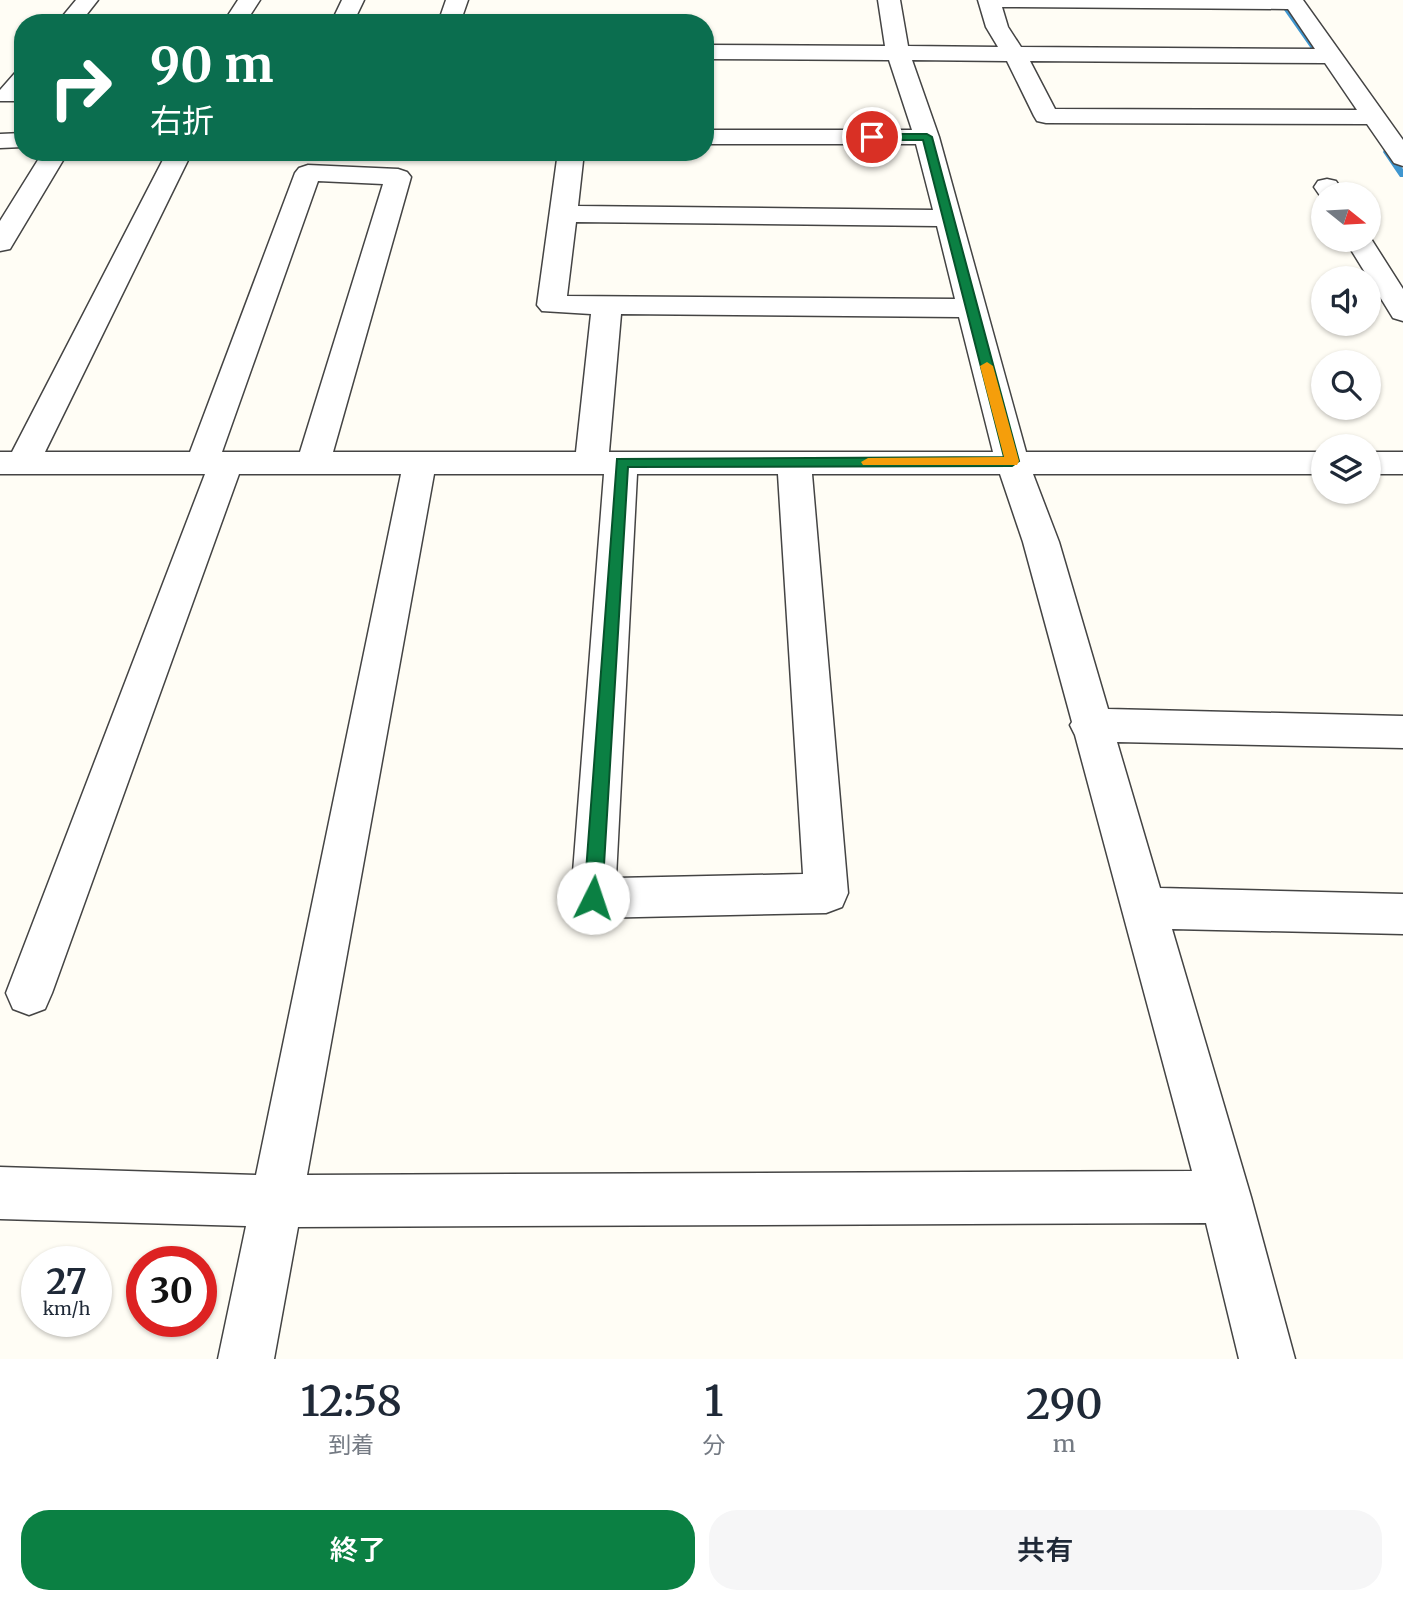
<!DOCTYPE html>
<html lang="ja">
<head>
<meta charset="utf-8">
<style>
	body { margin:0; font-family:Merriweather,"Noto Sans JP",serif; background:#f6f6f7; color:#1f2937; height:100vh; display:flex; flex-direction:column; font-size:26px; white-space:nowrap }
	* { box-sizing:border-box; margin:0 }
	p { font-size:23px; color:#747a83 }
	.icon { flex:none; width:38px; height:38px; fill:none; stroke:currentColor; stroke-width:2; stroke-linecap:round; stroke-linejoin:round }
	.map { position:relative; height:1359px; overflow:hidden }
	.panel { display:flex; flex-direction:column; background:#fff; flex:1 }
	.panel>* { flex:none }
	.hud { position:absolute; left:14px; top:14px; width:700px; height:147px; border-radius:28px; box-shadow:0 2px 5px #0004; background:#0b6e4f; color:#fff; overflow:hidden }
	.needle { width:46px; rotate:108deg }
	.tools { position:absolute; left:1311px; top:182px; display:grid; gap:14px }
	.tools a { display:grid; place-items:center; width:70px; height:70px; border-radius:50%; background:#fff; box-shadow:0 2px 5px #0004; font-size:35px }
	.speed { position:absolute; left:21px; top:1246px; display:flex; gap:14px; font-size:35px; font-weight:700; text-align:center }
	.speed>* { display:grid; place-content:center; width:91px; height:91px; border-radius:50%; background:#fff; box-shadow:0 2px 5px #0004; line-height:1 }
	.speed small { font-size:18px; font-weight:400 }
	.speed .limit { border:10px solid #d22; background:#fff; color:#111 }
	.pin { position:absolute; display:grid; place-items:center; width:60px; height:60px; color:#fff; margin:-30px; border:4px solid #fff; border-radius:50%; box-shadow:0 2px 7px #0007 }
	.me { position:absolute; width:77px; margin:-38px; rotate:4deg; stroke-linejoin:round; filter:drop-shadow(0 0 5px #0008) }
	.turn { display:flex; align-items:center; gap:24px; height:147px; padding:0 21px; font-size:32px }
	.turn .icon { width:91px; height:91px; stroke-width:2.5 }
	.turn b { display:block; font-size:49px; line-height:60px }
	.eta { display:flex; justify-content:space-evenly; align-items:center; height:119px; text-align:center }
	.eta b { font-size:42px; font-weight:600; line-height:49px }
	.primary-button { display:flex; gap:14px; margin-top:auto; padding:14px 21px }
	.primary-button a { flex:1; height:80px; border-radius:28px; background:#0b8043; color:#fff; font-size:28px; font-weight:600; line-height:80px; text-align:center }
	.primary-button a+a { background:#f6f6f7; color:#1f2937 }
	.map>svg:first-child { display:block }
	.lines { fill:none; stroke-linecap:round; stroke-linejoin:round }
	.stream { fill:#3f96cf; fill-rule:evenodd }
	.minor-casing { stroke:#444; stroke-width:3 }
	.minor { fill:#fff; fill-rule:evenodd }
	.route { fill:#0b8043; stroke:#07532c; stroke-width:2 }
	.slow { fill:#f59e0b }
</style>
</head>
<body>
<div class="map">
<svg width="1403" height="1359" viewBox="0 0 1403 1359">
	<rect width="100%" height="100%" fill="#fffdf5"/>
	<g class="lines">
		<!-- stream -->
		<path class="stream" d="M1277 0H1283L1319 48 1318 50H1312Z
			M1384 150H1390L1403 169V177H1400L1383 152Z"/>
		<defs>
			<path id="minor" d="M76 0H98L80 23H57Z
				M238 0H260L245 23H223Z
				M342 0H364L353 23H331Z
				M446 0H468L460 23H438Z
				M878 0H900L908 46 998 47 986 27 978 0H1303L1403 140V166L1394 163 1367 124 1046 123 1037 121 1034 116 1007 61 912 60 939 137 1026 452H1323V474H1033L1059 542 1108 709 1403 716V748L1117 742 1160 888 1403 894V934L1172 929 1251 1197 1295 1359H1239L1206 1223 298 1227 274 1359H218L246 1226 0 1219V1167L256 1175 401 474H239L52 993 45 1009 29 1015 13 1009 6 993 205 474H0V452H12L167 152H192L45 452H190L295 173 299 168 308 165 398 169 407 172 411 177 333 452H576L591 314 542 311 537 305 558 152H584L578 206 933 210 916 144H705V130H912L889 60 705 59V45L885 46ZM1002 7 1288 9 1315 49 1021 47 1008 27ZM1030 61 1325 63 1357 110 1055 109ZM318 181 383 184 300 452H222ZM576 222 937 226 955 299 567 296ZM621 314 959 317 993 452H609ZM434 474H604L571 898 577 912 593 918 826 913 842 907 848 893 812 474H1000L1023 542 1072 722 1070 725 1075 735 1192 1171 307 1175ZM637 474H778L803 874 616 878Z
				M23 71V93L16 101H0V90L15 73Z
				M23 133V147L0 148V134Z
				M43 152H68L10 249 0 251V221Z
				M1327 179 1336 181 1345 194H1323V200L1314 187 1318 181Z
				M1368 234 1403 289V321L1393 318 1345 240H1368Z
				M1368 452H1403V474H1368Z"/>
		</defs>
		<!-- minor casing -->
		<use href="#minor" class="minor-casing"/>
		<!-- minor -->
		<use href="#minor" class="minor"/>
	</g>
	<!-- route -->
	<path class="route" d="M927 134 932 137 1019 461 1012 466 628 467 602 898 599 904 593 906 586 904 584 898 617 459 1004 457 923 140H872L867 137 872 134Z"/>
	<!-- slow -->
	<path class="slow" d="M987 362 993 366 1019 461 1017 465H863L861 462 868 458 1004 457 980 366Z"/>
</svg>
<div class="tools">
<a><svg class="needle" viewBox="-14 -14 28 28"><path d="M0-13l5 13h-10z" fill="#e53935"/><path d="M0 13l5-13h-10z" fill="#747a83"/></svg></a>
<a><svg class="icon" aria-label="sound" viewBox="0 0 24 24"><path d="M4 9h4l5-4v14l-5-4H4zM17 9q2 3 0 6"/></svg></a>
<a><svg class="icon" aria-label="search" viewBox="0 0 24 24"><circle cx="10" cy="10" r="6"/><path d="M15 15l6 6"/></svg></a>
<a><svg class="icon" aria-label="layers" viewBox="0 0 24 24"><path d="M12 4l9 5-9 5-9-5zM3 14l9 5 9-5"/></svg></a>
</div>
<div class="speed"><div>27<small>km/h</small></div><div class="limit">30</div></div>
<div class="pin" style="left:872px;top:137px;background:#d93025"><svg class="icon" aria-label="arrive" viewBox="0 0 24 24"><path d="M6 21V4h12l-3 4 3 4H6"/></svg></div>
<svg class="me" style="left:593px;top:898px" viewBox="-20 -20 40 40"><circle r="19" fill="#fff"/><path d="M0-13L10 11 0 6-10 11z" fill="#0b8043"/></svg>
<div class="hud">
<div class="turn"><svg class="icon" aria-label="right" viewBox="0 0 24 24"><path d="M7 20v-9h11M14 6l5 5-5 5"/></svg><div><b>90 m</b>右折</div></div>
</div>
</div>
<section class="panel">
<div class="eta">
<div><b>12:58</b><p>到着</p></div>
<div><b>1</b><p>分</p></div>
<div><b>290</b><p>m</p></div>
</div>
<div class="primary-button"><a>終了</a><a>共有</a></div>
</section>
</body>
</html>
